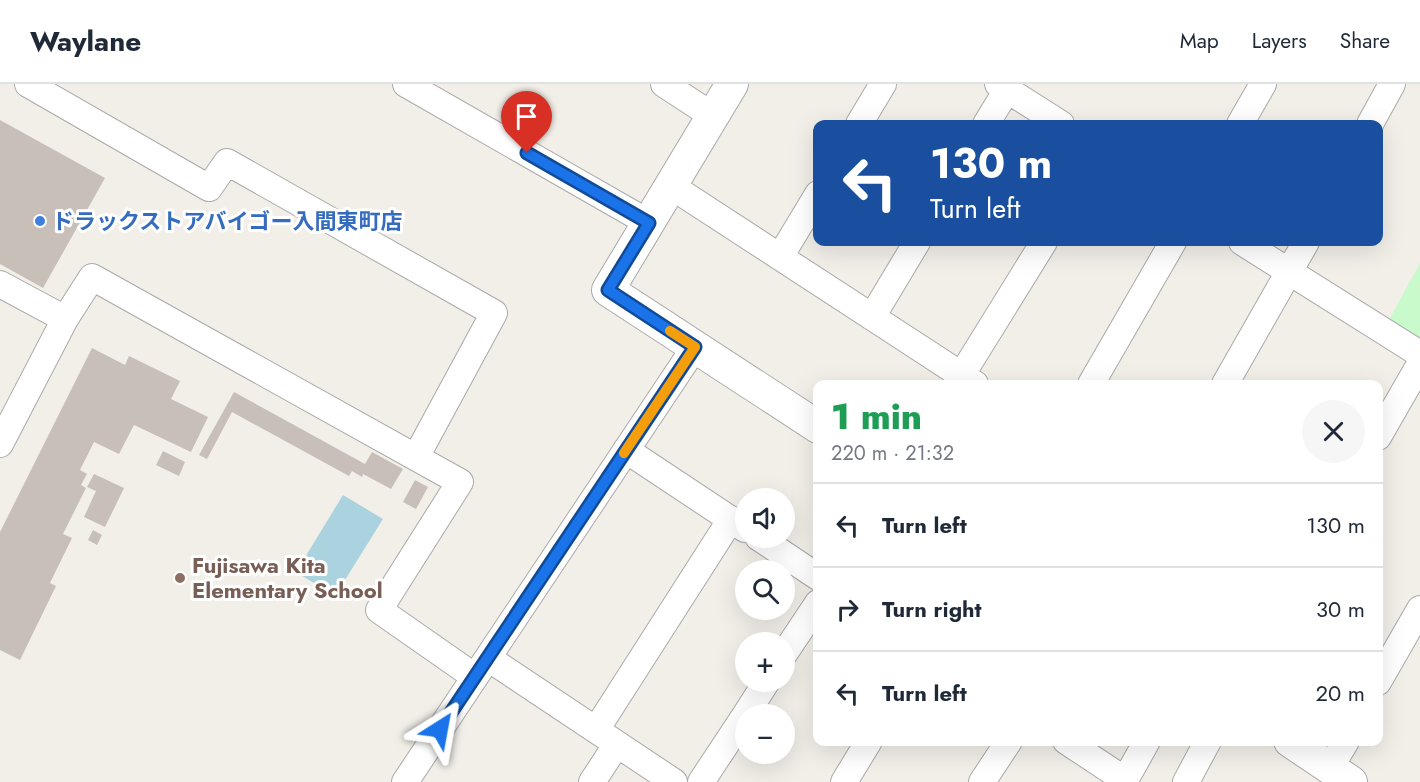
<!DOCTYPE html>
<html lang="en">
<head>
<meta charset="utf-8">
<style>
	body { margin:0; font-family:Jost,"Noto Sans JP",sans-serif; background:#f6f6f7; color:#1f2937; height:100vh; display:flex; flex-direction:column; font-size:22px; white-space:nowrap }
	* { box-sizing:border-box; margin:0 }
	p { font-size:20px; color:#747a83 }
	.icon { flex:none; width:33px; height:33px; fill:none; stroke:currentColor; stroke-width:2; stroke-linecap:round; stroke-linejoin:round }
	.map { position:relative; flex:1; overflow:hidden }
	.side { position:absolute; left:813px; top:296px; width:570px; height:366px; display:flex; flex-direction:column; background:#fff; border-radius:12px; box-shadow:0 6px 24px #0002 }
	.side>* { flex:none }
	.top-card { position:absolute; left:813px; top:36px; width:570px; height:126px; border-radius:12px; box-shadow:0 6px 24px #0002; background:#1a4fa0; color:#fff; overflow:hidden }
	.fabs { position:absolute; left:735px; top:404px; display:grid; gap:12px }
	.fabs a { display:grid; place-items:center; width:60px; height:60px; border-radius:50%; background:#fff; box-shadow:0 6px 24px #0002; font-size:30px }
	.pin { position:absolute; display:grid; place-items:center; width:51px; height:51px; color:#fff; margin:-62px -26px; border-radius:50% 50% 50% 0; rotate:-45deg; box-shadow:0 0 6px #0007 }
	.pin .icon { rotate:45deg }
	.me { position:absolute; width:66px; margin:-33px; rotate:34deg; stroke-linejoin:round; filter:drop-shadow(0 0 4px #0008) }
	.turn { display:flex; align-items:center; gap:21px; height:126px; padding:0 18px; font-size:27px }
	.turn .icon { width:78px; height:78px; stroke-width:2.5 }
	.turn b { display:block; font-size:42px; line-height:51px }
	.round { display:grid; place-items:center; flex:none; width:63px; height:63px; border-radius:32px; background:#f6f6f7 }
	.summary { display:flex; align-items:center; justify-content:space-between; height:102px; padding:0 18px }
	h1 { font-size:36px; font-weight:800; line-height:45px; color:#1e9e55 }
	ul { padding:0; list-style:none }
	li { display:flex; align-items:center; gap:18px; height:84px; padding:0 18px; border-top:2px solid #e0e1e3 }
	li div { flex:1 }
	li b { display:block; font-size:22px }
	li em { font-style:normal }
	header { display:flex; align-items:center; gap:36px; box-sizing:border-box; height:84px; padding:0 30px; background:#fff; border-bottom:2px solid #e0e1e3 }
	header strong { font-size:28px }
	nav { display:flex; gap:33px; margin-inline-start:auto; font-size:21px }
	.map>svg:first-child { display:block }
	.park { fill:#c8facc }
	.water { fill:#aad3df }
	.building { fill:#c7bfb8 }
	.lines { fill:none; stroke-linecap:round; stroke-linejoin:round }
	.minor-casing { stroke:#a9a9a9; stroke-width:28 }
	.tertiary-casing { stroke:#a9a9a9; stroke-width:34 }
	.minor { stroke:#fff; stroke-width:26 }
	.tertiary { stroke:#fff; stroke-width:32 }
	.route-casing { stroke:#114b97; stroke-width:15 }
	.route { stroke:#1a73e8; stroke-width:10 }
	.slow { stroke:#f59e0b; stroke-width:10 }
	.shop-dot { fill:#3f7fe0; stroke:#fff; stroke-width:2 }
	.education-dot { fill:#8d6e63; stroke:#fff; stroke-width:2 }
	.labels { text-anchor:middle; stroke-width:6; stroke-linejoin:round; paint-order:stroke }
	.shop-label { font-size:22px; font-weight:bold; fill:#366cbe; stroke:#fff; text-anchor:start }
	.education-label { font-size:22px; font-weight:bold; fill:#785e54; stroke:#fff; text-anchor:start }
</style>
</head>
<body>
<header>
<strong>Waylane</strong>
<nav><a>Map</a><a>Layers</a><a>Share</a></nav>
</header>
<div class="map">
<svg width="1420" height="698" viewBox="0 0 1420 698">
	<rect width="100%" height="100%" fill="#f2efe9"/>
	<!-- park -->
	<path class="park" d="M1420 179V258L1389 236Z"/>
	<!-- water -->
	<path class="water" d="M343 411 383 435 335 512 296 488Z"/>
	<!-- building -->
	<path class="building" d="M0 36 105 94 43 204 0 180Z
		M92 264 125 281 129 272 180 297 171 315 208 333 191 368 134 341 119 370 94 358 80 386 87 390 81 401 86 404 63 450 72 454 50 499 56 502 20 576 0 566V448Z
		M234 308 365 380 372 368 403 385 391 405 363 390 362 393 352 387 349 392 232 328 207 375 199 371Z
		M163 367 185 378 179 392 156 381Z
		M94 390 124 404 105 443 84 433 96 407 87 403Z
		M415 396 428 403 416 425 403 418Z
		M93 446 102 451 97 461 88 456Z"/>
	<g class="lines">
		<defs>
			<path id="minor" d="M28 0 209 104 227 78 494 229 416 373
				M406 0 649 139
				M664 0 713 32
				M998 0 1061 40
				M859 40 883 0
				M986 40 1007 6
				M1240 40 1263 0
				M1370 40 1392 0
				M671 102 975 300
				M1242 158 1420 270
				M780 173 818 110
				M0 200 65 235
				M872 233 917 158
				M956 300 1044 158
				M1091 300 1173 158
				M1225 300 1306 158
				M1378 353 1420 280
				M0 360 65 235 92 193 460 398 379 526 475 593
				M626 366 745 445
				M758 453 818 493
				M784 570 818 519
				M488 574 674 698
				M1378 598 1420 525
				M746 630 767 597
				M596 646 731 435
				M1066 657 1125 696
				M1330 684 1346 657
				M405 698 695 263
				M592 698 617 660
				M701 698 746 630
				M844 698 869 657
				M982 698 1009 657
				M1124 698 1147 657
				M1186 698 1208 657"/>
			<path id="tertiary" d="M732 0 608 206 818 343
				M1290 657 1351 698"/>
		</defs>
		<!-- minor casing -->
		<use href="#minor" class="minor-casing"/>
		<!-- tertiary casing -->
		<use href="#tertiary" class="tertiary-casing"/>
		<!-- minor -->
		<use href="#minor" class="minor"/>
		<!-- tertiary -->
		<use href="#tertiary" class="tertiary"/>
	</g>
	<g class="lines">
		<defs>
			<path id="route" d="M440 645 695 263 608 206 649 139 527 69"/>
		</defs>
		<!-- route casing -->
		<use href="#route" class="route-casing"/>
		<!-- route -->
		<use href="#route" class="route"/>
		<!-- slow -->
		<path class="slow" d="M624 369 695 263 670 247"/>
	</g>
	<!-- markers -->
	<circle class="shop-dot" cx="40" cy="137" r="6"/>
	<circle class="education-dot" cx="180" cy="494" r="6"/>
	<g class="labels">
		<!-- shop labels -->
		<g class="shop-label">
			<text x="52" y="145">ドラックストアバイゴー入間東町店</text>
		</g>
		<!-- education labels -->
		<g class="education-label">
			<text x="192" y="489">Fujisawa Kita<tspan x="192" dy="25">Elementary School</tspan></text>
		</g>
	</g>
</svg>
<div class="fabs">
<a><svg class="icon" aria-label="sound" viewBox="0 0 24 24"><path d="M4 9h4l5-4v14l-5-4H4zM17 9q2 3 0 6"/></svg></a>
<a><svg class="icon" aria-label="search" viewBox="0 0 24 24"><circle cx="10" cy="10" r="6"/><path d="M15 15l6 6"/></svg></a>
<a>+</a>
<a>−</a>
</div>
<div class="pin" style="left:527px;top:69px;background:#d93025"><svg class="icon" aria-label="arrive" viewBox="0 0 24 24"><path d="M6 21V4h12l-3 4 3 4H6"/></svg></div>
<svg class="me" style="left:440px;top:645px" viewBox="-20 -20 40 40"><path d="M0-17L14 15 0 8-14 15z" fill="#1a73e8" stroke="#fff" stroke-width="4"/></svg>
<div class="top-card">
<div class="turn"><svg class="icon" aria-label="left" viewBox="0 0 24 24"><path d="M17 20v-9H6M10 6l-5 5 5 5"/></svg><div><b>130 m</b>Turn left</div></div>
</div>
<section class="side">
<div class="summary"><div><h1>1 min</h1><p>220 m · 21:32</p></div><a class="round"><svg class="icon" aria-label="close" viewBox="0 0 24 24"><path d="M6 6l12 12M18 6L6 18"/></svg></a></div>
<ul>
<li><svg class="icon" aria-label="left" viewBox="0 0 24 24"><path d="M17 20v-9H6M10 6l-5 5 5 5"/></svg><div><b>Turn left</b></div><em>130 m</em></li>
<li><svg class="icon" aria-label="right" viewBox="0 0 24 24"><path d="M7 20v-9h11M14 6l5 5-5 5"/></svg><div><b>Turn right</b></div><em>30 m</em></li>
<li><svg class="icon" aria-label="left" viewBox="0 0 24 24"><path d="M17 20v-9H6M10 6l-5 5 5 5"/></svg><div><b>Turn left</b></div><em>20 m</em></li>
</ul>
</section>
</div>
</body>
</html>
